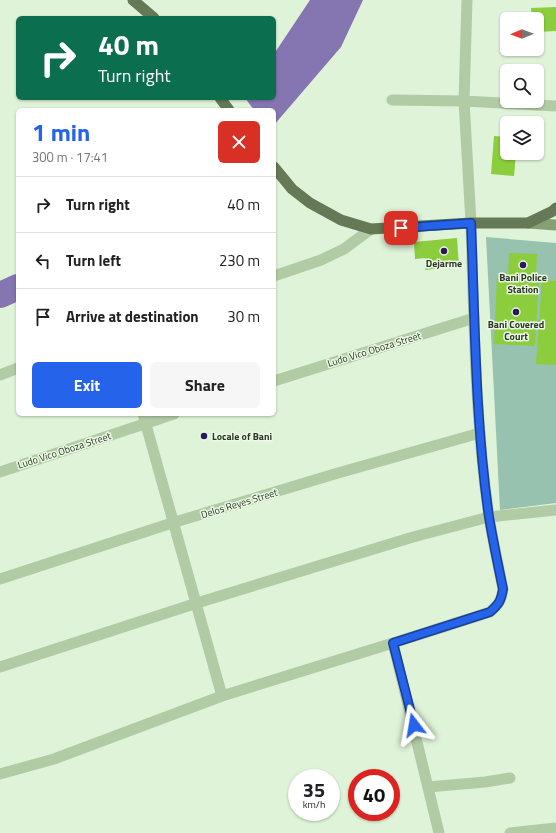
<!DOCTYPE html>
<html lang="en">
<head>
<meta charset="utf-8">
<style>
	body { margin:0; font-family:"Titillium Web",sans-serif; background:#f6f6f6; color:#202124; height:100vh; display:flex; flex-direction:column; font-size:15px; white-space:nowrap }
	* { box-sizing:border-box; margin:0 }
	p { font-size:13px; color:#757577 }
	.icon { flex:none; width:22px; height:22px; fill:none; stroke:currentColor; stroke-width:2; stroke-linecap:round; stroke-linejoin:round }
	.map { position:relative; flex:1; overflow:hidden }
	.panel { position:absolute; left:16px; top:108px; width:260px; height:308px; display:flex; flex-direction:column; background:#fff; border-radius:6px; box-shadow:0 1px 3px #0004 }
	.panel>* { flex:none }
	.top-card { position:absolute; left:16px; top:16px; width:260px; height:84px; border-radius:6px; box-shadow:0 1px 3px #0004; background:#0b6e4f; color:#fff; overflow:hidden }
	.needle { width:26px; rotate:269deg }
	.tools { position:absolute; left:500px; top:12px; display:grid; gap:8px }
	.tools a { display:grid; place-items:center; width:44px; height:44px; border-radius:6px; background:#fff; box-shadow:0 1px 3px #0004; font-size:20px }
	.speed { position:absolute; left:288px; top:769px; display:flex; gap:8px; font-size:20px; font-weight:700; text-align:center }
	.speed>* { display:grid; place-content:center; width:52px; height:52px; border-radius:50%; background:#fff; box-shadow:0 1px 3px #0004; line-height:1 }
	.speed small { font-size:10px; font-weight:400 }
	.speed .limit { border:6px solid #d22; background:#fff; color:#111 }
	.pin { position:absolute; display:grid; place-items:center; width:34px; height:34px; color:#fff; margin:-17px; border-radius:8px; box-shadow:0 2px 6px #0006 }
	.me { position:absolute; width:44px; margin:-22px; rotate:346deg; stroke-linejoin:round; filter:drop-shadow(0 0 3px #0008) }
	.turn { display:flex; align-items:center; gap:14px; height:84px; padding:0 16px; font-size:18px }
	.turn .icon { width:52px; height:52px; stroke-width:2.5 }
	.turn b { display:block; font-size:28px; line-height:34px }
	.round { display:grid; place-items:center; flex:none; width:42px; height:42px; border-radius:6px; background:#f6f6f6 }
	.summary { display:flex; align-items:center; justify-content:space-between; height:68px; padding:0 16px }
	h1 { font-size:24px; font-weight:700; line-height:30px; color:#2563eb }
	.button { display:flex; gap:8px; margin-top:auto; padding:8px 16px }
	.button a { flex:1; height:46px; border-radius:6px; background:#2563eb; color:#fff; font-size:16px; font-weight:700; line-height:46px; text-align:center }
	.button a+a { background:#f6f6f6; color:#202124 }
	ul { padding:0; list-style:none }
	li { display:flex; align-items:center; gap:12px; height:56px; padding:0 16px; border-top:1px solid #e0e0e0 }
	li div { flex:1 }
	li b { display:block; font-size:15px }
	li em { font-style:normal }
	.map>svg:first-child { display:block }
	.green { fill:#97c2af }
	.water { fill:#8575b1 }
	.pier { fill:#dff3d8 }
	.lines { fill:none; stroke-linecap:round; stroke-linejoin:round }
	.river { stroke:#8575b1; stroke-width:26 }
	.building { fill:#8bcd3c }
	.minor { stroke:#b1cba4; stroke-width:11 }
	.tertiary { stroke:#b1cba4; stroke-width:11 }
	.secondary { stroke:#879f75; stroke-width:11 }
	.primary { stroke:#667956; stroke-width:11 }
	.route-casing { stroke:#184099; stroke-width:10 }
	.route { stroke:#2563eb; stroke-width:7 }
	.poi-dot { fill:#2b1959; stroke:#eafae4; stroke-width:1.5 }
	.labels { text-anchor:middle; stroke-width:3; stroke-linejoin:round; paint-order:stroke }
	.poi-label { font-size:10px; font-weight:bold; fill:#2d3626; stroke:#eafae4 }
	.street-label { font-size:10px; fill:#2d3626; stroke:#eafae4 }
</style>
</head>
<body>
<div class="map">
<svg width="556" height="833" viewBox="0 0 556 833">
	<rect width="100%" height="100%" fill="#dff3d8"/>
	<!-- green -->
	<path class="green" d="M486 237 556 243V503L500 510Z"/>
	<!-- water -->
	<path class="water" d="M310 0H363L341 47 274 125V110H225L237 98H274V54Z"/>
	<!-- pier -->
	<path class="pier" d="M234 98H245L254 110H223Z"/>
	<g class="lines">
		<!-- river -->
		<path class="river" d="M0 295 18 287"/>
	</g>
	<!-- building -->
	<path class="building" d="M556 7V31L537 32V19H532L531 8Z
		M494 136 507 137V153H516L514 176 491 174Z
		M457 238 459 266 425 270V258L415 259 414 242Z
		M509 253 537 254 536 276H508Z
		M497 277 539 279 535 346 494 344Z
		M542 280 556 281V365L536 364Z"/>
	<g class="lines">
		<!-- minor -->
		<path class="minor" d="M467 0 464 101 471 223
			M392 100 464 101 556 106
			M274 276 321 260 344 249 371 229
			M0 375 18 368
			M274 381 474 318
			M143 414 222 696
			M0 472 174 414
			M0 579 172 523 338 473 480 433
			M0 667 197 603 413 537 489 517 556 510
			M0 774 54 759 222 696 393 643
			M428 787 485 782 510 778
			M510 833 556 828"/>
		<!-- tertiary -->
		<path class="tertiary" d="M439 833 393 643 490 612C499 604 501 601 503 589 498 565 493 541 489 517 475 420 474 321 471 223"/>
		<!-- secondary -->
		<path class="secondary" d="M528 223 556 225"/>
		<!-- primary -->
		<path class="primary" d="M133 0 154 18
			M220 98 229 110
			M274 167 292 189 310 203 341 220 371 229 471 223H528L553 211 556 208"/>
	</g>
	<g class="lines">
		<defs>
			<path id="route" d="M401 228 471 223C475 321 475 420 489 517 493 541 498 565 503 589 501 601 499 604 490 612L393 643 414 725"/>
		</defs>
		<!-- route casing -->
		<use href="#route" class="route-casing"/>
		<!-- route -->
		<use href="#route" class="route"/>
	</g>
	<!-- markers -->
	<g class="poi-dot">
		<circle cx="444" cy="251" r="4"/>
		<circle cx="523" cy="265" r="4"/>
		<circle cx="516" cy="312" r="4"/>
		<circle cx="204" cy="436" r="4"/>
	</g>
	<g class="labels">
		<!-- poi labels -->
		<g class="poi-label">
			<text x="444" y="267">Dejarme</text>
			<text x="523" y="281">Bani Police<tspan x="523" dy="12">Station</tspan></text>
			<text x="516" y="328">Bani Covered<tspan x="516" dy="12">Court</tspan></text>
			<text x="212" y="440" text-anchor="start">Locale of Bani</text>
		</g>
		<!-- street labels -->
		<g class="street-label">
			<text transform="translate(374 349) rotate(-17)" y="4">Ludo Vico Oboza Street</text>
			<text transform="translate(64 450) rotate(-18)" y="4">Ludo Vico Oboza Street</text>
			<text transform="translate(239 503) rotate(-17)" y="4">Delos Reyes Street</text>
		</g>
	</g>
</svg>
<div class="tools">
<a><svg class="needle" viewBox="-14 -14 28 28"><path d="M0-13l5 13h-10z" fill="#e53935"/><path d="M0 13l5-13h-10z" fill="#757577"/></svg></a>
<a><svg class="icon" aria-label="search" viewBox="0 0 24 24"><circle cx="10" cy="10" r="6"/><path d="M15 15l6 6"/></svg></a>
<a><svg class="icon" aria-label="layers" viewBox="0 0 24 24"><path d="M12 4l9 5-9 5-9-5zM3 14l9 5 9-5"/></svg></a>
</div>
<div class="speed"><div>35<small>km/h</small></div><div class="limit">40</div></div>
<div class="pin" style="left:401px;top:228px;background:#d93025"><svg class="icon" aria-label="arrive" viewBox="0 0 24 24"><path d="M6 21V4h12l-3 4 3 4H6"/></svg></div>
<svg class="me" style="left:414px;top:725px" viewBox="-20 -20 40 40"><path d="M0-17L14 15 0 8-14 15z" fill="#2563eb" stroke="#fff" stroke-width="4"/></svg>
<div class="top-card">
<div class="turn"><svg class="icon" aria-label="right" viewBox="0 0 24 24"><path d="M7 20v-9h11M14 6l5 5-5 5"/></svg><div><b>40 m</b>Turn right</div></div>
</div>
<section class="panel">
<div class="summary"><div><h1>1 min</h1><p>300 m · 17:41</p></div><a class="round" style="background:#d93025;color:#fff"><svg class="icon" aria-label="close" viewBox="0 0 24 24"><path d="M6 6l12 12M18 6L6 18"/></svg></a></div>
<ul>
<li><svg class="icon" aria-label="right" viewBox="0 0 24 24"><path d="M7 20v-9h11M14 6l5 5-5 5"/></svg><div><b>Turn right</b></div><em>40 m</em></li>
<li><svg class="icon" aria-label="left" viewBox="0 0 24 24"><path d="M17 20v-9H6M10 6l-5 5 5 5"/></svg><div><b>Turn left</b></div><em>230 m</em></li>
<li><svg class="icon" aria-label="arrive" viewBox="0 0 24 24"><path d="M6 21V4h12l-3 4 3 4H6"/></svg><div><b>Arrive at destination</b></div><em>30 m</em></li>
</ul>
<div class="button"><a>Exit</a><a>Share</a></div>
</section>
</div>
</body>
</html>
